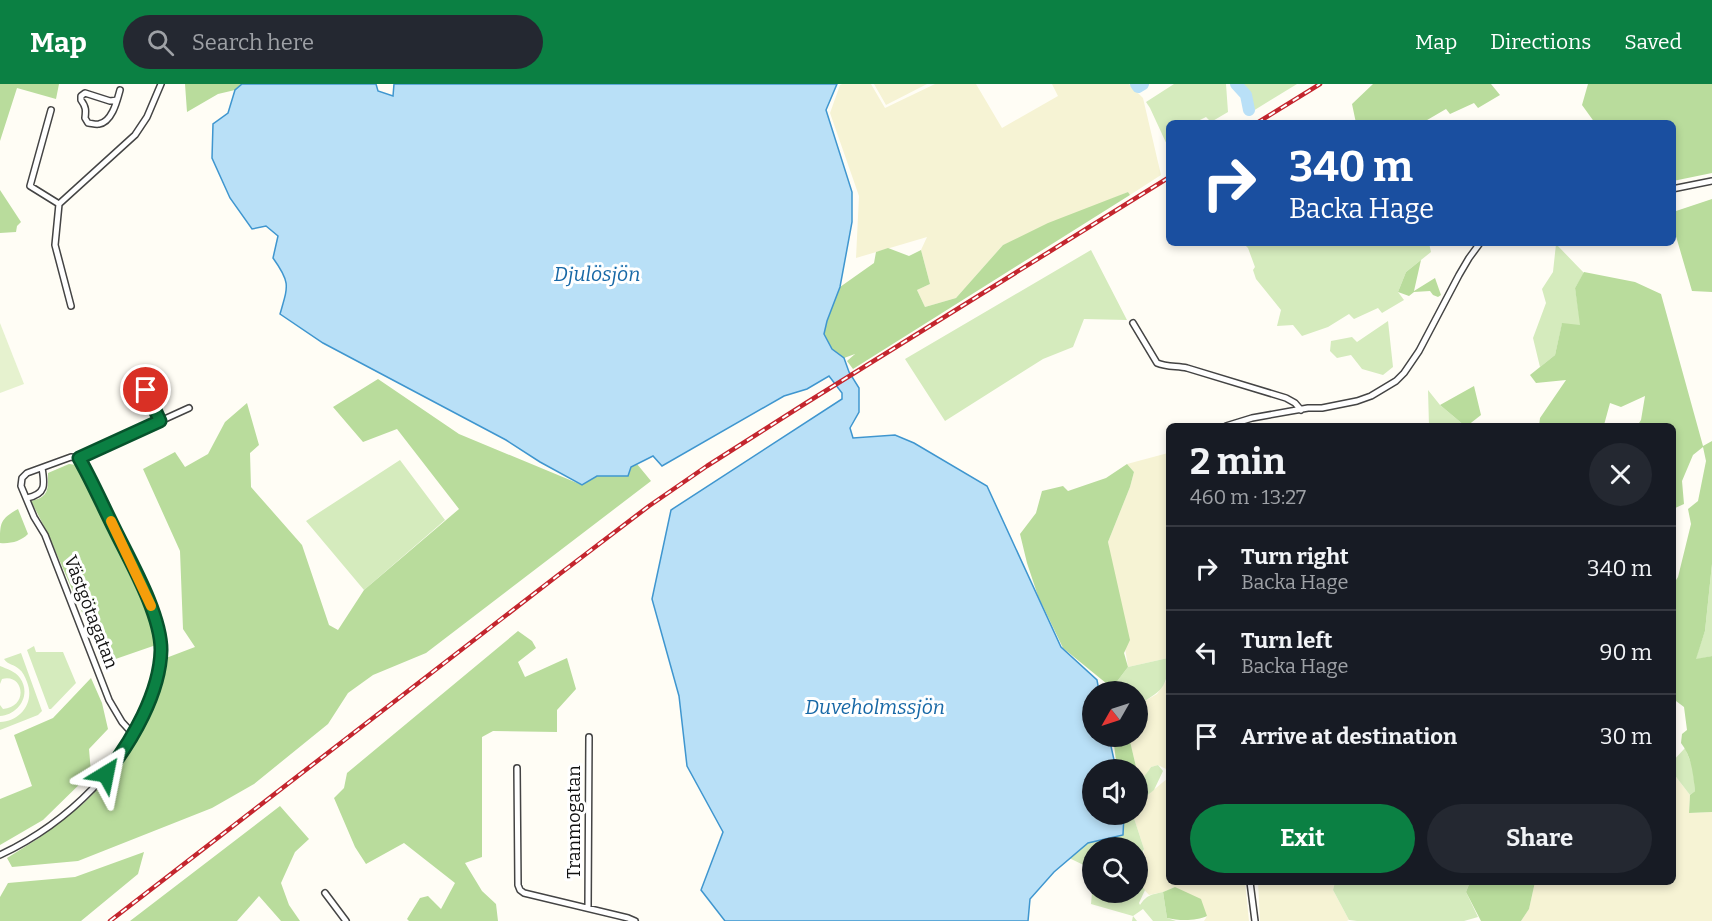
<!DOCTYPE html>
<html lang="en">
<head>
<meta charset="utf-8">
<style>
	body { margin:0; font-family:Bitter,serif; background:#242831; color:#f1f3f6; height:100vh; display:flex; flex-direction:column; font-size:22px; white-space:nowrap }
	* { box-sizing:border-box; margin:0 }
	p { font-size:20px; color:#9ea1a6 }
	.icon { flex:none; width:33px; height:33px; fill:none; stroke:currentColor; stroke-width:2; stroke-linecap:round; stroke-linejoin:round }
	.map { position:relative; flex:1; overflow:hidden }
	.details { position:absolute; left:1166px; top:339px; width:510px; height:462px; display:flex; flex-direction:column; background:#171b24; border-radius:9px; box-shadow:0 3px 9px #0003 }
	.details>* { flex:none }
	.hud { position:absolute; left:1166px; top:36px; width:510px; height:126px; border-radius:9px; box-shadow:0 3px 9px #0003; background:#1a4fa0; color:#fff; overflow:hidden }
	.needle { width:39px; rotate:231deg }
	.buttons { position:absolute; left:1082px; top:597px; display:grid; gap:12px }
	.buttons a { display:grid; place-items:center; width:66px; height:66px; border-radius:50%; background:#171b24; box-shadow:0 3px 9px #0003; font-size:30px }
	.pin { position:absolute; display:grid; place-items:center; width:51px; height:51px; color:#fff; margin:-26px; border:3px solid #fff; border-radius:50%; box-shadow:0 2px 6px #0007 }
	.me { position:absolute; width:66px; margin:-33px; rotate:35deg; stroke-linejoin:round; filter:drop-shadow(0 0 4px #0008) }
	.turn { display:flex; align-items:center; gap:21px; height:126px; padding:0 24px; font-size:27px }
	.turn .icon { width:78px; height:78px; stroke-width:2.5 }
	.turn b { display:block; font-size:42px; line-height:51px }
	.round { display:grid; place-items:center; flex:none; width:63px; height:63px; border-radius:32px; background:#242831 }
	.summary { display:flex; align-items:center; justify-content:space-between; height:102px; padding:0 24px }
	h1 { font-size:36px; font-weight:700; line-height:45px }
	.button { display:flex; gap:12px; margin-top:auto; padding:12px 24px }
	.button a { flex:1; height:69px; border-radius:36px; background:#0b8043; color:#fff; font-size:24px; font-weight:700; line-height:69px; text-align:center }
	.button a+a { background:#242831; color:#f1f3f6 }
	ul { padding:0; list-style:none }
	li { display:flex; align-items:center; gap:18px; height:84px; padding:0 24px; border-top:2px solid #363941 }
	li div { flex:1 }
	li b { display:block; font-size:22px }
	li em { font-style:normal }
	header { display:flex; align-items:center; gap:36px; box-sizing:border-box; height:84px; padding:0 30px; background:#0b8043; color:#fff }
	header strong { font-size:28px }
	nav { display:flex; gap:33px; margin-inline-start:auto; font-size:21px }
	.search { width:420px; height:54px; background:#242831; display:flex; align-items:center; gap:15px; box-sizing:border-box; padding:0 21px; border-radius:33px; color:#9ea1a6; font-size:22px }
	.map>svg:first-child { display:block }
	.farmland { fill:#f6f3d4 }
	.green { fill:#d5ebbd }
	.forest { fill:#b9dc9c }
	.pitch { fill:#e6f2cf }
	.water { fill:#b9e0f7; stroke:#3f96cf; stroke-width:1.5 }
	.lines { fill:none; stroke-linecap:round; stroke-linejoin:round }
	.river { stroke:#b9e0f7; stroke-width:12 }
	.minor-casing { stroke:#444; stroke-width:8 }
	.minor { stroke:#fff; stroke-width:5 }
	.rail-casing { stroke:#c4262e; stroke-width:4.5 }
	.rail { stroke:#fff; stroke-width:2; stroke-dasharray:7; stroke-linecap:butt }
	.route-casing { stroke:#07532c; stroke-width:15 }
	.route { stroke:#0b8043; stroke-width:10 }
	.slow { stroke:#f59e0b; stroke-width:10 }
	.labels { text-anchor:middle; stroke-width:6; stroke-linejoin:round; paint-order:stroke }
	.street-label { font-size:18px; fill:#111; stroke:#fff }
	.water-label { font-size:20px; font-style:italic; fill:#1768a6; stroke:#fff }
</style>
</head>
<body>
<header>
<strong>Map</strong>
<div class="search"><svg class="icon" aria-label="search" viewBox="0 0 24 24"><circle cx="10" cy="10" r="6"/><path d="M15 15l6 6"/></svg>Search here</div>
<nav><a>Map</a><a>Directions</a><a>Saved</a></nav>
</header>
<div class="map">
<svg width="1712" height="837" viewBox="0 0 1712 837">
	<rect width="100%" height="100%" fill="#fffdf5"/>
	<!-- farmland -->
	<path class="farmland" d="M842 0H871L885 24 935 0H976L1002 44 1058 12 1052 0H1129L1143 14 1161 91 1130 111 1128 108 1003 161 956 214 925 223 917 206 930 200 921 166 927 153 856 174 859 112 830 29 840 1Z
		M874 0H927L886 21Z
		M1168 369V574L1128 583 1108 458 1130 403 1134 388 1127 380Z
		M1168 594V686L1158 681 1151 683 1140 700 1130 657 1132 653 1137 652V615L1141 619 1157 610Z
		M1673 689 1690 711 1689 729 1712 728V837H1521L1529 825 1535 798H1672Z
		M1168 694V798H1245L1249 837H1204L1207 832 1175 803 1163 808 1149 811 1140 801 1144 765 1133 731 1137 730 1139 718Z
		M1258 798H1335L1333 806 1349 836 1347 837H1260Z"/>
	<!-- green -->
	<path class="green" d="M1174 0H1226L1228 28 1211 38 1206 33 1194 39H1168V63L1150 24 1146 18Z
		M1238 0H1297L1253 27 1243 4Z
		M1243 159H1429L1431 168 1406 188 1398 208 1404 216 1382 229 1378 224 1354 235 1349 230 1328 243 1302 252 1293 241 1277 242 1281 226 1256 195 1253 186 1255 183 1248 164Z
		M1556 160 1584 189 1575 204 1581 242 1562 240 1555 271 1540 283 1533 254 1546 219 1542 205 1553 188Z
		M1091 166 1127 236 1084 235 1073 263 1043 275 945 337 905 275Z
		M1388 237 1393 283 1383 291 1362 285 1351 271 1337 274 1330 267 1331 257 1352 253 1357 258Z
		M1428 306 1440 321 1465 342H1429Z
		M400 376 445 436 364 506 306 437Z
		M1712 480V572L1695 576 1705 547Z
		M34 562 36 568H63L76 599 51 625H49L27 566Z
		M21 569 42 627 38 631 0 646V638C21 637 35 618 27 598 25 593 23 588 19 585 14 580 8 581 4 575Z
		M1168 574C1168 601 1164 606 1141 619L1137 615V608L1115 607 1112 604 1128 583Z
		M0 582C7 585 15 587 20 594 32 611 18 631 0 632V621L3 625C29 623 24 589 2 595L0 600Z
		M1685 664 1693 684 1695 707 1690 711 1673 689 1672 678Z
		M1158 681 1163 687 1154 706 1139 718C1133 703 1143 695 1151 683Z
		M1124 731H1133L1144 765 1137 780V764H1092V785L1069 774 1088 758 1123 751Z
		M1137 797 1145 806 1139 819 1140 821C1147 811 1150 811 1163 808L1167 834 1176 837H1153L1143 825 1133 832 1137 837H1132L1133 832 1091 820 1092 809 1137 808Z
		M1335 798H1470L1466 808 1478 833 1464 837H1357L1349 836 1333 806Z"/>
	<!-- forest -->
	<path class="forest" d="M0 0H59L56 15 17 4 0 57Z
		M185 0H242L235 6 218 10 187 28Z
		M1373 0H1491L1500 11 1478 24 1474 19 1450 30 1446 25 1422 39H1356L1352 20Z
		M1588 0H1712V89L1673 97 1672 39H1595L1582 21Z
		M0 106 21 138 17 142 16 148 0 149Z
		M1128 108 1130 111 853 285 847 277 855 270 844 274 832 265 824 250 827 237 840 203 874 179 876 168 888 164 909 172 921 166 930 200 917 206 925 223 956 214 1003 161 1048 139Z
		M1712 115V208L1692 207 1673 142V128Z
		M1421 176 1414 207 1435 194 1441 211 1438 213 1433 211 1430 207 1414 208 1409 212 1398 208 1406 188Z
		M1584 188 1635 198 1661 210 1703 362 1712 357V480L1705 547 1696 575 1712 572V728L1689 729 1690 711 1695 707C1693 690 1692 673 1681 659L1682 650 1687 646 1684 623 1672 614 1673 501 1678 493 1691 440 1688 425 1698 417 1706 377 1703 363 1693 371 1682 397 1684 420 1673 425 1672 342H1637L1641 336 1645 312 1621 323 1610 319 1604 341 1602 342H1539L1540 334 1566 296 1536 299 1530 291 1555 271 1562 239 1580 241 1575 204Z
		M378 295 459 350 582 401 597 392H627L631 383 637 380 651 397 426 569 373 591 348 609 328 640 254 700 212 724 78 777 12 783 7 774 39 754 84 719 120 681 153 620 166 574 195 563 183 545 180 467 143 385 175 368 185 383 208 370 225 338 247 319 259 361 250 369 251 403 302 461 329 541 338 546 364 506 459 425 397 345 363 358 333 323Z
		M1474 302 1481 331 1467 342H1465L1440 321Z
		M69 380 77 381 152 538 156 561 104 579 48 450 31 417C49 413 48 406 48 389Z
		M1127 380 1134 388 1130 403 1108 458 1130 556 1124 569 1128 583 1112 604 1063 564 1038 512 1027 479 1020 450 1036 429 1042 407 1063 402 1068 407 1106 394Z
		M18 425 28 450C21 457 11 460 0 459 0 439 0 435 18 425Z
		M518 547 532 557 536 564 518 578 525 593 567 574 576 605 557 626V648L493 647 482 653V773L465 779 482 807 496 820 498 837H409L407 835 420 814 428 812 441 825 455 799 404 759 366 780 355 763 334 714 344 704 347 689Z
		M91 594 102 619 108 645 89 665 91 689 43 736 0 761V715L32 702 14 651 53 634Z
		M1113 653H1132L1130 657 1140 700 1137 702V686L1117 685Z
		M280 722 309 755 295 768 281 799 289 821 300 837H281L259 812 237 837H130Z
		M144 768 138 790 81 837H0V813L8 799 75 793Z
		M1470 798H1535L1529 825 1521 837H1481L1466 808Z
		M1175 803 1201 815 1207 832C1197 837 1179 837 1167 834L1163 808Z"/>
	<!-- pitch -->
	<path class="pitch" d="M0 239 24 300 0 309Z"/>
	<!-- water -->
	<path class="water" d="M242 0H376L378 7 393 12 394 0H837L826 26 852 108V138L840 203 827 237 824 250 832 265 844 274 849 288 859 304V328L850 344 853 354 895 351 914 359 987 402 1061 563 1097 596 1099 607 1092 608V652L1109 653 1116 685 1092 686V730L1124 731 1123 751 1088 759 1054 788 1030 815 1028 837H725L701 806 723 748 687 682 679 612 652 515 671 426 842 315V309L829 292 807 305 784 312 662 382 653 372 631 383 628 392H597L582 401 540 378 506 356 323 259 280 230C288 202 291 199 273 174L278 152 266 142 252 145 230 114 212 74 213 40 228 29 235 6Z"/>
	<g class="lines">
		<!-- river -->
		<path class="river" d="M1136 0 1138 3 1143 0
			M1236 0 1246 11 1249 26"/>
		<defs>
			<path id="minor" d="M117 16 110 17 85 9 81 12V16C86 23 86 26 85 34L88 39C91 39 96 41 99 40 112 38 117 17 120 6
				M51 26 30 102 59 120
				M1672 105 1712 97
				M71 222 55 161 59 120 135 51 147 33 161 0
				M1133 239 1157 279C1166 283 1177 282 1187 284L1286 314 1295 319 1301 326
				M146 306 160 337
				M1226 342 1252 334 1308 324H1322L1357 317 1371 312 1396 297 1404 289 1419 267 1459 191 1469 174 1480 159
				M79 374 189 324
				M27 414C46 410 45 401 42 384
				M517 684 518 801 520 806 524 809 628 834 635 837
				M0 771C68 739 129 680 152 608 158 591 163 572 160 554 159 543 155 533 151 523L87 388 79 374 71 373 27 389 22 394 21 402 34 433 45 451 109 616 122 638 133 650
				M1250 798 1255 837
				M325 809 346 837
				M588 824 589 653"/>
		</defs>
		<!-- minor casing -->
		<use href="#minor" class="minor-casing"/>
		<!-- minor -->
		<use href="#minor" class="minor"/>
		<defs>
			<path id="rail" d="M1257 39 1320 0
				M110 837 557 492 649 422 707 382 806 319 1168 94"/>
		</defs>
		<!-- rail casing -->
		<use href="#rail" class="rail-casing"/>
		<!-- rail -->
		<use href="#rail" class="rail"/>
	</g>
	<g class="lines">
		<defs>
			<path id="route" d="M106 690C132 657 160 609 161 566 161 530 130 477 114 444 102 420 92 397 79 374L160 337 146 306"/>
		</defs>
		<!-- route casing -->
		<use href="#route" class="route-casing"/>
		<!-- route -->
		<use href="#route" class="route"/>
		<!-- slow -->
		<path class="slow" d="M111 437 151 522"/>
	</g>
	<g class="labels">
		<!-- street labels -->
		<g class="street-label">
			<text transform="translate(91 528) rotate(69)" y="6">Västgötagatan</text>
			<text transform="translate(574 738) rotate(-90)" y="6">Tranmogatan</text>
		</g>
		<!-- water labels -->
		<g class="water-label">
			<text x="597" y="197">Djulösjön</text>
			<text x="875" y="630">Duveholmssjön</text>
		</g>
	</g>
</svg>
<div class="buttons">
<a><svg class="needle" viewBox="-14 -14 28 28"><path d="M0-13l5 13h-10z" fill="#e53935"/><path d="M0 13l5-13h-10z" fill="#9ea1a6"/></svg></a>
<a><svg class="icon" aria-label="sound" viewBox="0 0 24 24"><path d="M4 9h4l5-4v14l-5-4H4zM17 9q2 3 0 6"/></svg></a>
<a><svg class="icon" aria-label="search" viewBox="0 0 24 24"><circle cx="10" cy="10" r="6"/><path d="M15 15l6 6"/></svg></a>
</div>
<div class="pin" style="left:146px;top:306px;background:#d93025"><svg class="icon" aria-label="arrive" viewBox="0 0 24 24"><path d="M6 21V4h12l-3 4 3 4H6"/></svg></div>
<svg class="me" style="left:106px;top:690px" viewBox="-20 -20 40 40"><path d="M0-17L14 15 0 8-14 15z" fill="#0b8043" stroke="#fff" stroke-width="4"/></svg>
<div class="hud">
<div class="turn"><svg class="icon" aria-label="right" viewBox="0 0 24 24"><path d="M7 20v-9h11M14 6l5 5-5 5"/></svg><div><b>340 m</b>Backa Hage</div></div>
</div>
<section class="details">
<div class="summary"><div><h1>2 min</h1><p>460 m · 13:27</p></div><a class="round"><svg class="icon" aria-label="close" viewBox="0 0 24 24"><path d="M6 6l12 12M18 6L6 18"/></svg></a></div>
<ul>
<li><svg class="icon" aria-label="right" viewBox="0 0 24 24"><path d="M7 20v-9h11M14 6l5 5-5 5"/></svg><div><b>Turn right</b><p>Backa Hage</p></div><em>340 m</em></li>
<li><svg class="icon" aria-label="left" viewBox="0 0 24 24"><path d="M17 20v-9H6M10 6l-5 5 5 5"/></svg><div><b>Turn left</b><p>Backa Hage</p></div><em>90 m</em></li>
<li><svg class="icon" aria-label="arrive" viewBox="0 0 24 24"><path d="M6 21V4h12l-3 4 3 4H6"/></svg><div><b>Arrive at destination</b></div><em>30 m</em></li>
</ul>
<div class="button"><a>Exit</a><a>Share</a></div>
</section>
</div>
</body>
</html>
